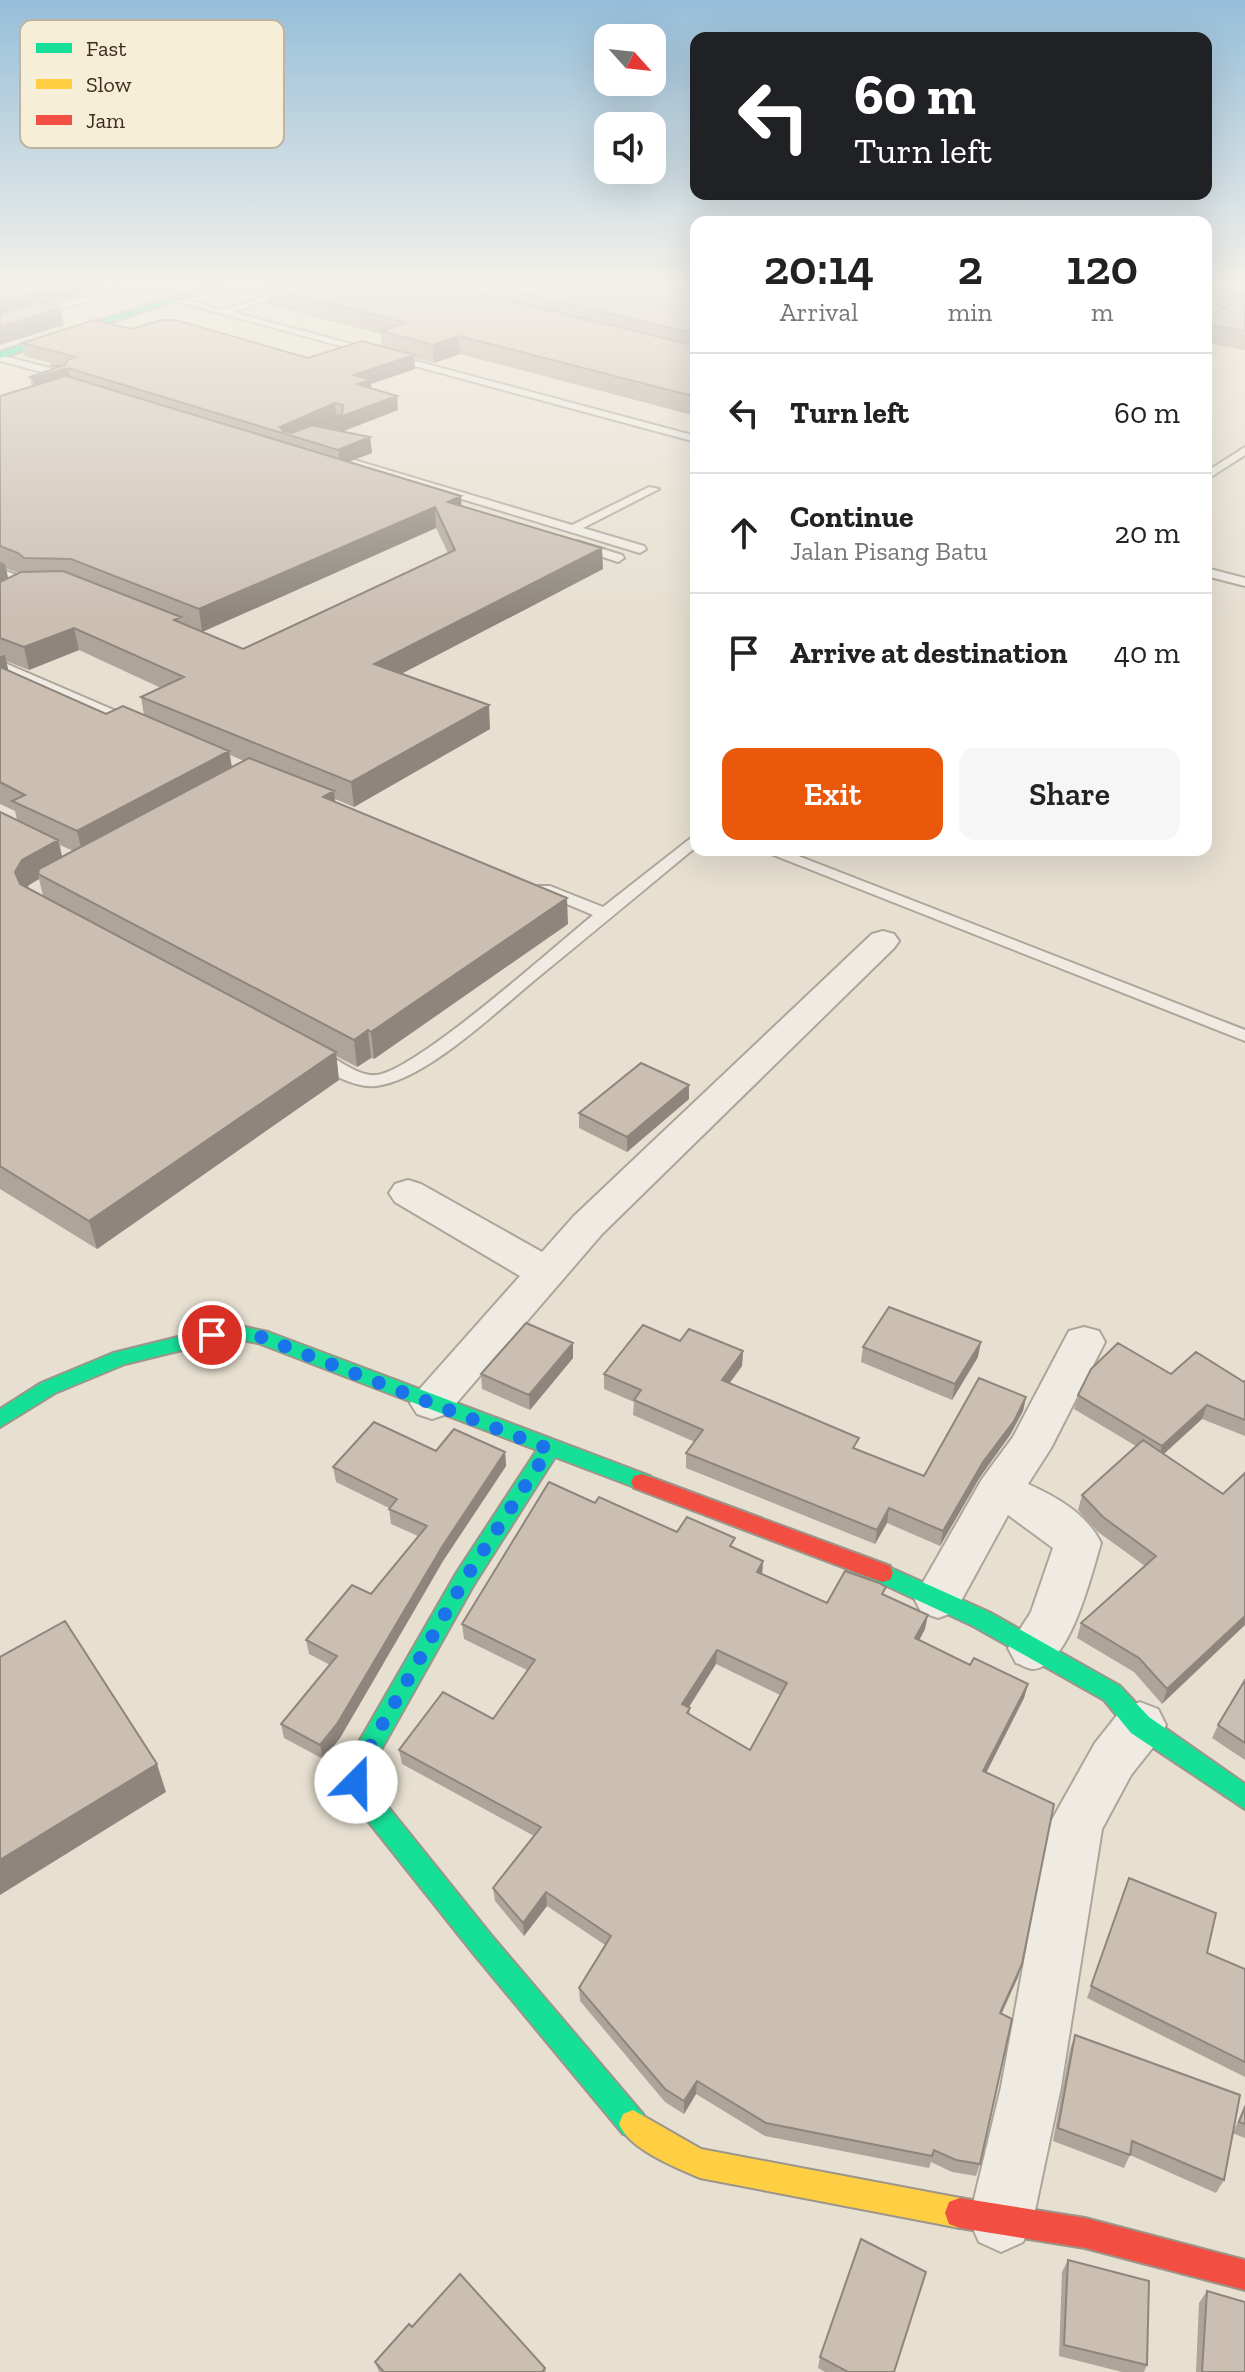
<!DOCTYPE html>
<html lang="en">
<head>
<meta charset="utf-8">
<style>
	body { margin:0; font-family:"Zilla Slab",serif; background:#f6f6f6; color:#222; height:100vh; display:flex; flex-direction:column; font-size:30px; white-space:nowrap }
	* { box-sizing:border-box; margin:0 }
	p { font-size:26px; color:#767676 }
	.icon { flex:none; width:44px; height:44px; fill:none; stroke:currentColor; stroke-width:2; stroke-linecap:round; stroke-linejoin:round }
	.map { position:relative; flex:1; overflow:hidden }
	.details { position:absolute; left:690px; top:216px; width:522px; height:640px; display:flex; flex-direction:column; background:#fff; border-radius:16px; box-shadow:0 8px 32px #0002 }
	.details>* { flex:none }
	.banner { position:absolute; left:690px; top:32px; width:522px; height:168px; border-radius:16px; box-shadow:0 8px 32px #0002; background:#202124; color:#fff; overflow:hidden }
	.needle { width:52px; rotate:117deg }
	.controls { position:absolute; left:594px; top:24px; display:grid; gap:16px }
	.controls a { display:grid; place-items:center; width:72px; height:72px; border-radius:16px; background:#fff; box-shadow:0 8px 32px #0002; font-size:40px }
	.pin { position:absolute; display:grid; place-items:center; width:68px; height:68px; color:#fff; margin:-34px; border:4px solid #fff; border-radius:50%; box-shadow:0 2px 8px #0007 }
	.me { position:absolute; width:88px; margin:-44px; rotate:22deg; stroke-linejoin:round; filter:drop-shadow(0 0 6px #0008) }
	.turn { display:flex; align-items:center; gap:28px; height:168px; padding:0 32px; font-size:36px }
	.turn .icon { width:104px; height:104px; stroke-width:2.5 }
	.turn b { display:block; font-size:56px; line-height:68px }
	.eta { display:flex; justify-content:space-evenly; align-items:center; height:136px; text-align:center }
	.eta b { font-size:48px; font-weight:600; line-height:56px }
	.button { display:flex; gap:16px; margin-top:auto; padding:16px 32px }
	.button a { flex:1; height:92px; border-radius:16px; background:#ea580c; color:#fff; font-size:32px; font-weight:600; line-height:92px; text-align:center }
	.button a+a { background:#f6f6f6; color:#222 }
	ul { padding:0; list-style:none }
	li { display:flex; align-items:center; gap:24px; height:120px; padding:0 32px; border-top:2px solid #e0e0e0 }
	li div { flex:1 }
	li b { display:block; font-size:30px }
	li em { font-style:normal }
	.map>svg:first-child { display:block }
	.lines { fill:none; stroke-linecap:round; stroke-linejoin:round }
	.lane-casing { stroke:#ada599; stroke-width:4 }
	.street-casing { stroke:#ada599; stroke-width:4 }
	.fast-casing { stroke:#9c958a; stroke-width:4 }
	.slow-casing { stroke:#9c958a; stroke-width:4 }
	.jam-casing { stroke:#9c958a; stroke-width:4 }
	.lane { fill:#efebe3; fill-rule:evenodd }
	.street { fill:#efebe3; fill-rule:evenodd }
	.fast { fill:#16e098; fill-rule:evenodd }
	.slow { fill:#ffcf43; fill-rule:evenodd }
	.jam { fill:#f24e42; fill-rule:evenodd }
	.wall { fill:#afa499; fill-rule:evenodd }
	.shaded-wall { fill:#8e867d }
	.building { fill:#cbbfb2; stroke:#8e867d; stroke-width:2; fill-rule:evenodd }
	.route { stroke:#1a73e8; stroke-width:14; stroke-dasharray:0 25.2 }
	.key { fill:#f7eed8; stroke:#bfb4a1; stroke-width:2 }
	.key-label { font-size:22px; fill:#3d2e20 }
</style>
</head>
<body>
<div class="map">
<svg width="1245" height="2372" viewBox="0 0 1245 2372">
	<rect width="100%" height="100%" fill="#e7e0d1"/>
	<g class="lines">
		<defs>
			<path id="lane" d="M117 287H130L0 329V323Z
				M296 287H309L232 312 696 436V442L171 300 175 297 222 310Z
				M0 355 68 373 70 375 65 378 0 361Z
				M1245 447V455L1206 480V472Z
				M324 451 572 525 649 487 659 489 583 528 644 546 646 549 640 553 320 456V452Z
				M577 541 622 555 624 558 618 562 573 547 571 545Z
				M1206 568 1245 578V586L1206 576Z
				M0 569 22 577 29 587 0 603V594L16 586 0 577Z
				M0 661 137 720 139 723 127 726 0 670Z
				M696 834V847C643 891 590 935 536 979 498 1010 426 1080 376 1086 356 1089 319 1070 306 1055L315 1049C335 1055 355 1077 377 1075 418 1069 554 947 593 915L538 892V886H550L603 907Z
				M761 850H783L1245 1030V1041Z"/>
			<path id="street" d="M883 931 894 934 899 941 894 948 602 1234 447 1414 432 1419 417 1414 410 1403 417 1392 520 1276 395 1202 389 1193 395 1184 408 1180 421 1184 542 1252 574 1216 872 934Z
				M1084 1327 1099 1331 1105 1342 1051 1448 1028 1484C1057 1497 1087 1514 1101 1543 1092 1572 1070 1668 1033 1669 1028 1669 1020 1664 1016 1663L1008 1648 1031 1612 1053 1548 1008 1515 955 1612 938 1618 921 1612 914 1598 982 1479 1013 1437 1069 1331Z
				M1140 1702 1158 1709 1166 1725 1158 1741 1131 1775 1102 1829 1061 2087 1033 2220 1023 2242 1001 2252 979 2242 969 2220 1001 2087 1049 1825 1095 1743 1122 1709Z"/>
			<path id="fast" d="M206 287H218L0 358V352Z
				M231 1324 268 1332 650 1476 653 1482 650 1488 642 1490 555 1457 473 1586 373 1764 368 1782 491 1935 643 2114 647 2124 643 2134 633 2138 623 2134 473 1953 352 1801 344 1782 352 1754 457 1572 537 1450 258 1343 231 1338 125 1364 55 1393 0 1427V1409L41 1383 113 1353Z
				M882 1564 989 1612 1120 1686 1149 1717 1245 1784V1809L1131 1733 1104 1700 973 1626 874 1580 871 1573 874 1566Z"/>
			<path id="slow" d="M633 2110 701 2149 960 2198 971 2202 975 2213 971 2224 960 2228 700 2178C675 2167 629 2149 619 2124L623 2114Z"/>
			<path id="jam" d="M642 1474 890 1566 893 1573 890 1580 882 1582 634 1488 631 1482 634 1476Z
				M960 2198 1085 2218 1245 2260V2290L1085 2248 960 2228 949 2224 945 2213 949 2202Z"/>
		</defs>
		<!-- lane casing -->
		<use href="#lane" class="lane-casing"/>
		<!-- street casing -->
		<use href="#street" class="street-casing"/>
		<!-- fast casing -->
		<use href="#fast" class="fast-casing"/>
		<!-- slow casing -->
		<use href="#slow" class="slow-casing"/>
		<!-- jam casing -->
		<use href="#jam" class="jam-casing"/>
		<!-- lane -->
		<use href="#lane" class="lane"/>
		<!-- street -->
		<use href="#street" class="street"/>
		<!-- fast -->
		<use href="#fast" class="fast"/>
		<!-- slow -->
		<use href="#slow" class="slow"/>
		<!-- jam -->
		<use href="#jam" class="jam"/>
	</g>
	<!-- wall -->
	<path class="wall" d="M272 287H696V416L460 354 434 363 414 358 415 369 371 384 372 389 398 410 342 432 370 437 372 453 348 462 461 506 603 569 401 674 490 729 354 807 335 799V802L568 924 374 1059 371 1058 357 1067 336 1056 339 1080 97 1249 0 1189V812L17 820 15 811 0 804V396L32 386 30 377 51 370 50 365 61 366 24 356 22 343 131 329 308 358 382 347 381 334 270 305 268 288ZM436 528 448 553 243 649 202 632ZM5 568 19 573 8 578ZM79 650 161 688 141 697 144 715 106 714 8 670 6 661 29 670ZM230 755 244 761 232 768ZM60 845 73 851 62 857ZM39 879 43 896 27 888 29 885Z
		M1245 287V350L1206 343V318L1223 309 1214 307 1217 290Z
		M689 1099 627 1152 579 1128V1113Z
		M680 1341 743 1351 742 1366 730 1383 857 1450 924 1476 1026 1397 1023 1411 1010 1435 980 1477 940 1546 887 1523 875 1544 686 1468V1453L695 1442 633 1415 634 1402 604 1389V1374Z
		M573 1343V1358L530 1410 482 1389 481 1374Z
		M863 1347 978 1357 952 1400 861 1362Z
		M1171 1374 1244 1382 1245 1381V1436L1202 1419 1164 1454 1223 1494 1245 1473 1162 1704 1134 1672 1077 1638 1081 1623 1145 1566 1098 1532 1078 1510 1082 1495 1136 1446 1074 1409 1078 1395Z
		M436 1451 505 1452 506 1466 443 1561 340 1738 323 1759 284 1738 281 1724 330 1665 309 1654 306 1640 371 1594 418 1536 391 1524 389 1508 336 1482 333 1467Z
		M595 1503 677 1532 734 1548 763 1561 762 1574 827 1603 884 1595 925 1629 919 1640 970 1665 1028 1684 1024 1698 986 1773 1018 1977 1002 2013 980 2164 976 2176 952 2172 931 2162 929 2168 765 2136 696 2094 684 2114 665 2102 580 2001 579 1988 605 1945 547 1906 524 1936 495 1901 493 1888 534 1836 402 1764 399 1750 493 1719 527 1670 464 1639 462 1624ZM716 1664 780 1695 750 1750 690 1715 689 1707Z
		M1245 1680V1760L1212 1738 1218 1725Z
		M1129 1878 1207 1953 1245 1969V2077L1087 1998Z
		M1075 2035 1233 2133 1245 2104V2138L1232 2133 1224 2180 1216 2193 1130 2155 1124 2168 1053 2141 1070 2049Z
		M1068 2260 1147 2365 1144 2372H1122L1059 2356 1062 2272Z
		M1207 2291 1245 2372H1196L1199 2303Z
		M412 2327 545 2368 546 2372H379L375 2362Z
		M820 2357 894 2372H825L818 2368Z"/>
	<!-- shaded-wall -->
	<path class="shaded-wall" d="M50 287H105L0 320V302Z
		M60 308 64 325 0 345V327Z
		M459 336 460 354 434 363 433 345Z
		M414 355 415 369 371 384 372 394 358 388 354 375Z
		M68 368 71 382 36 392 33 378Z
		M397 396 398 410 317 441 281 432 280 427 335 403 337 418Z
		M370 437 372 453 340 465 338 450Z
		M461 496 462 517 448 502Z
		M435 507 436 528 202 632 199 609Z
		M602 548 603 569 376 687 374 664Z
		M0 562 5 564 10 586 0 591Z
		M74 628 79 650 29 670 24 647Z
		M5 655 10 678 0 682V656Z
		M489 705 490 729 354 807 351 782Z
		M229 751 233 775 83 856 77 831Z
		M334 791 337 816 323 797Z
		M58 840 64 865 38 874 39 879 29 885 21 898 15 872 22 860Z
		M567 898 568 924 374 1059 371 1032Z
		M368 1030 371 1058 357 1067 354 1040Z
		M336 1052 339 1080 97 1249 89 1221Z
		M689 1085V1099L627 1152V1137Z
		M981 1342 978 1357 952 1400 955 1384Z
		M573 1343V1358L530 1410 529 1395Z
		M743 1351 742 1366 721 1394 722 1380Z
		M1026 1397 1023 1411 1010 1435 980 1477 940 1546 943 1531 983 1462Z
		M1207 1405 1202 1419 1157 1460 1162 1446Z
		M505 1452 506 1466 443 1561 340 1738 323 1759 320 1745 442 1547Z
		M889 1508 887 1523 875 1544 877 1530Z
		M763 1561 762 1575 757 1572Z
		M928 1615 925 1629 913 1652 915 1638Z
		M1245 1616V1625L1162 1704 1167 1689Z
		M717 1650 716 1664 682 1718V1704Z
		M1028 1684 1024 1698 980 1785 983 1771Z
		M157 1764 166 1792 0 1895V1860Z
		M546 1892 547 1906 524 1936 523 1923Z
		M1022 1964 1018 1977 996 2025 1000 2013Z
		M697 2081 696 2094 684 2114V2101Z"/>
	<!-- building -->
	<path class="building" d="M0 287H50L0 302Z
		M272 287H453L696 346V397L459 336 433 345 381 331 407 323 268 288Z
		M496 287 696 288V334Z
		M1222 287H1245V295L1217 290Z
		M1245 297V331L1206 324V318Z
		M37 302 60 308 0 327V314Z
		M94 320 131 329 163 320H176L308 358 362 341 414 355 354 375 371 380 357 384 397 396 315 426 370 437 338 450 68 368 33 378 30 377 59 367 50 365 64 366 69 359 76 357 22 343ZM335 403 343 405 342 414 292 433 283 431 280 427Z
		M66 376 461 496 448 502 602 548 374 664 489 705 351 782 141 697 184 677 74 628 24 647 0 638V582L21 572 63 571 181 617 174 620 243 649 455 550 435 507 199 609 71 559 24 558 18 553 0 546V396Z
		M0 667 106 714 123 706 229 751 77 831 12 801 25 795 0 782Z
		M249 758 334 791 323 797 567 898 371 1032 368 1030 354 1040 38 874 39 869Z
		M0 812 58 840 22 860 15 872 20 884 336 1052 89 1221 0 1166Z
		M641 1063 689 1085 627 1137 579 1113Z
		M889 1307 981 1342 955 1384 863 1347Z
		M526 1323 573 1343 529 1395 481 1374Z
		M643 1325 680 1341 689 1329 743 1351 722 1380 859 1438 853 1448 924 1476 979 1378 1026 1397 1014 1421 983 1462 943 1531 889 1508 877 1530 686 1453 703 1430 634 1400 641 1390 604 1374Z
		M1118 1343 1171 1374 1196 1352 1244 1382 1245 1381V1420L1207 1405 1162 1446 1078 1395 1091 1369Z
		M374 1422 436 1451 454 1429 505 1452 442 1547 337 1724 320 1745 281 1724 337 1656 306 1640 352 1585 371 1594 427 1526 389 1509 397 1499 333 1467Z
		M1143 1440 1223 1494 1245 1473V1616L1167 1689 1139 1658 1081 1623 1156 1556 1103 1517 1082 1495Z
		M549 1482 595 1503 599 1497 677 1532 687 1517 735 1538 730 1546 763 1561 757 1572 827 1603 845 1571 879 1583 886 1587 882 1594 928 1615 915 1638 970 1665 974 1658 1028 1684 983 1771 1054 1804 1022 1964 1000 2013 1012 2019 980 2164 956 2160 934 2150 932 2156 766 2123 697 2081 684 2101 665 2089 579 1988 611 1936 546 1892 523 1923 493 1888 541 1827 399 1750 443 1692 493 1719 535 1660 462 1624ZM717 1650 787 1683 750 1750 687 1713 690 1708 682 1704Z
		M65 1621 157 1764 0 1860V1657Z
		M1245 1680V1743L1218 1725Z
		M1129 1878 1216 1913 1207 1953 1245 1969V2062L1091 1986Z
		M1075 2035 1240 2095 1224 2180 1132 2141 1130 2155 1058 2128Z
		M1245 2107V2124L1239 2122Z
		M861 2239 926 2272 894 2372H848L820 2357Z
		M1068 2260 1149 2281 1147 2365 1064 2345Z
		M460 2274 545 2368 542 2372H384L375 2362 409 2324 412 2327Z
		M1207 2291 1245 2302V2372H1202Z"/>
	<!-- sky -->
	<linearGradient id="sky" x2="0" y2="1"><stop stop-color="#96bed9"/><stop offset="0.46" stop-color="#f4f1ea"/><stop offset="1" stop-color="#f4f1ea" stop-opacity="0"/></linearGradient>
	<rect width="1245" height="619" fill="url(#sky)"/>
	<g class="lines">
		<!-- route -->
		<path class="route" d="M212 1335 231 1331 261 1337 549 1449 465 1579 361 1762 356 1782"/>
	</g>
	<!-- legend -->
	<rect x="20" y="20" width="264" height="128" rx="12" class="key"/>
	<rect x="36" y="43" width="36" height="10" fill="#16e098"/>
	<rect x="36" y="79" width="36" height="10" fill="#ffcf43"/>
	<rect x="36" y="115" width="36" height="10" fill="#f24e42"/>
	<g class="key-label">
		<text x="86" y="56">Fast</text>
		<text x="86" y="92">Slow</text>
		<text x="86" y="128">Jam</text>
	</g>
</svg>
<div class="controls">
<a><svg class="needle" viewBox="-14 -14 28 28"><path d="M0-13l5 13h-10z" fill="#e53935"/><path d="M0 13l5-13h-10z" fill="#767676"/></svg></a>
<a><svg class="icon" aria-label="sound" viewBox="0 0 24 24"><path d="M4 9h4l5-4v14l-5-4H4zM17 9q2 3 0 6"/></svg></a>
</div>
<div class="pin" style="left:212px;top:1335px;background:#d93025"><svg class="icon" aria-label="arrive" viewBox="0 0 24 24"><path d="M6 21V4h12l-3 4 3 4H6"/></svg></div>
<svg class="me" style="left:356px;top:1782px" viewBox="-20 -20 40 40"><circle r="19" fill="#fff"/><path d="M0-13L10 11 0 6-10 11z" fill="#1a73e8"/></svg>
<div class="banner">
<div class="turn"><svg class="icon" aria-label="left" viewBox="0 0 24 24"><path d="M17 20v-9H6M10 6l-5 5 5 5"/></svg><div><b>60 m</b>Turn left</div></div>
</div>
<section class="details">
<div class="eta">
<div><b>20:14</b><p>Arrival</p></div>
<div><b>2</b><p>min</p></div>
<div><b>120</b><p>m</p></div>
</div>
<ul>
<li><svg class="icon" aria-label="left" viewBox="0 0 24 24"><path d="M17 20v-9H6M10 6l-5 5 5 5"/></svg><div><b>Turn left</b></div><em>60 m</em></li>
<li><svg class="icon" aria-label="ahead" viewBox="0 0 24 24"><path d="M12 20V5M6 11l6-6 6 6"/></svg><div><b>Continue</b><p>Jalan Pisang Batu</p></div><em>20 m</em></li>
<li><svg class="icon" aria-label="arrive" viewBox="0 0 24 24"><path d="M6 21V4h12l-3 4 3 4H6"/></svg><div><b>Arrive at destination</b></div><em>40 m</em></li>
</ul>
<div class="button"><a>Exit</a><a>Share</a></div>
</section>
</div>
</body>
</html>
